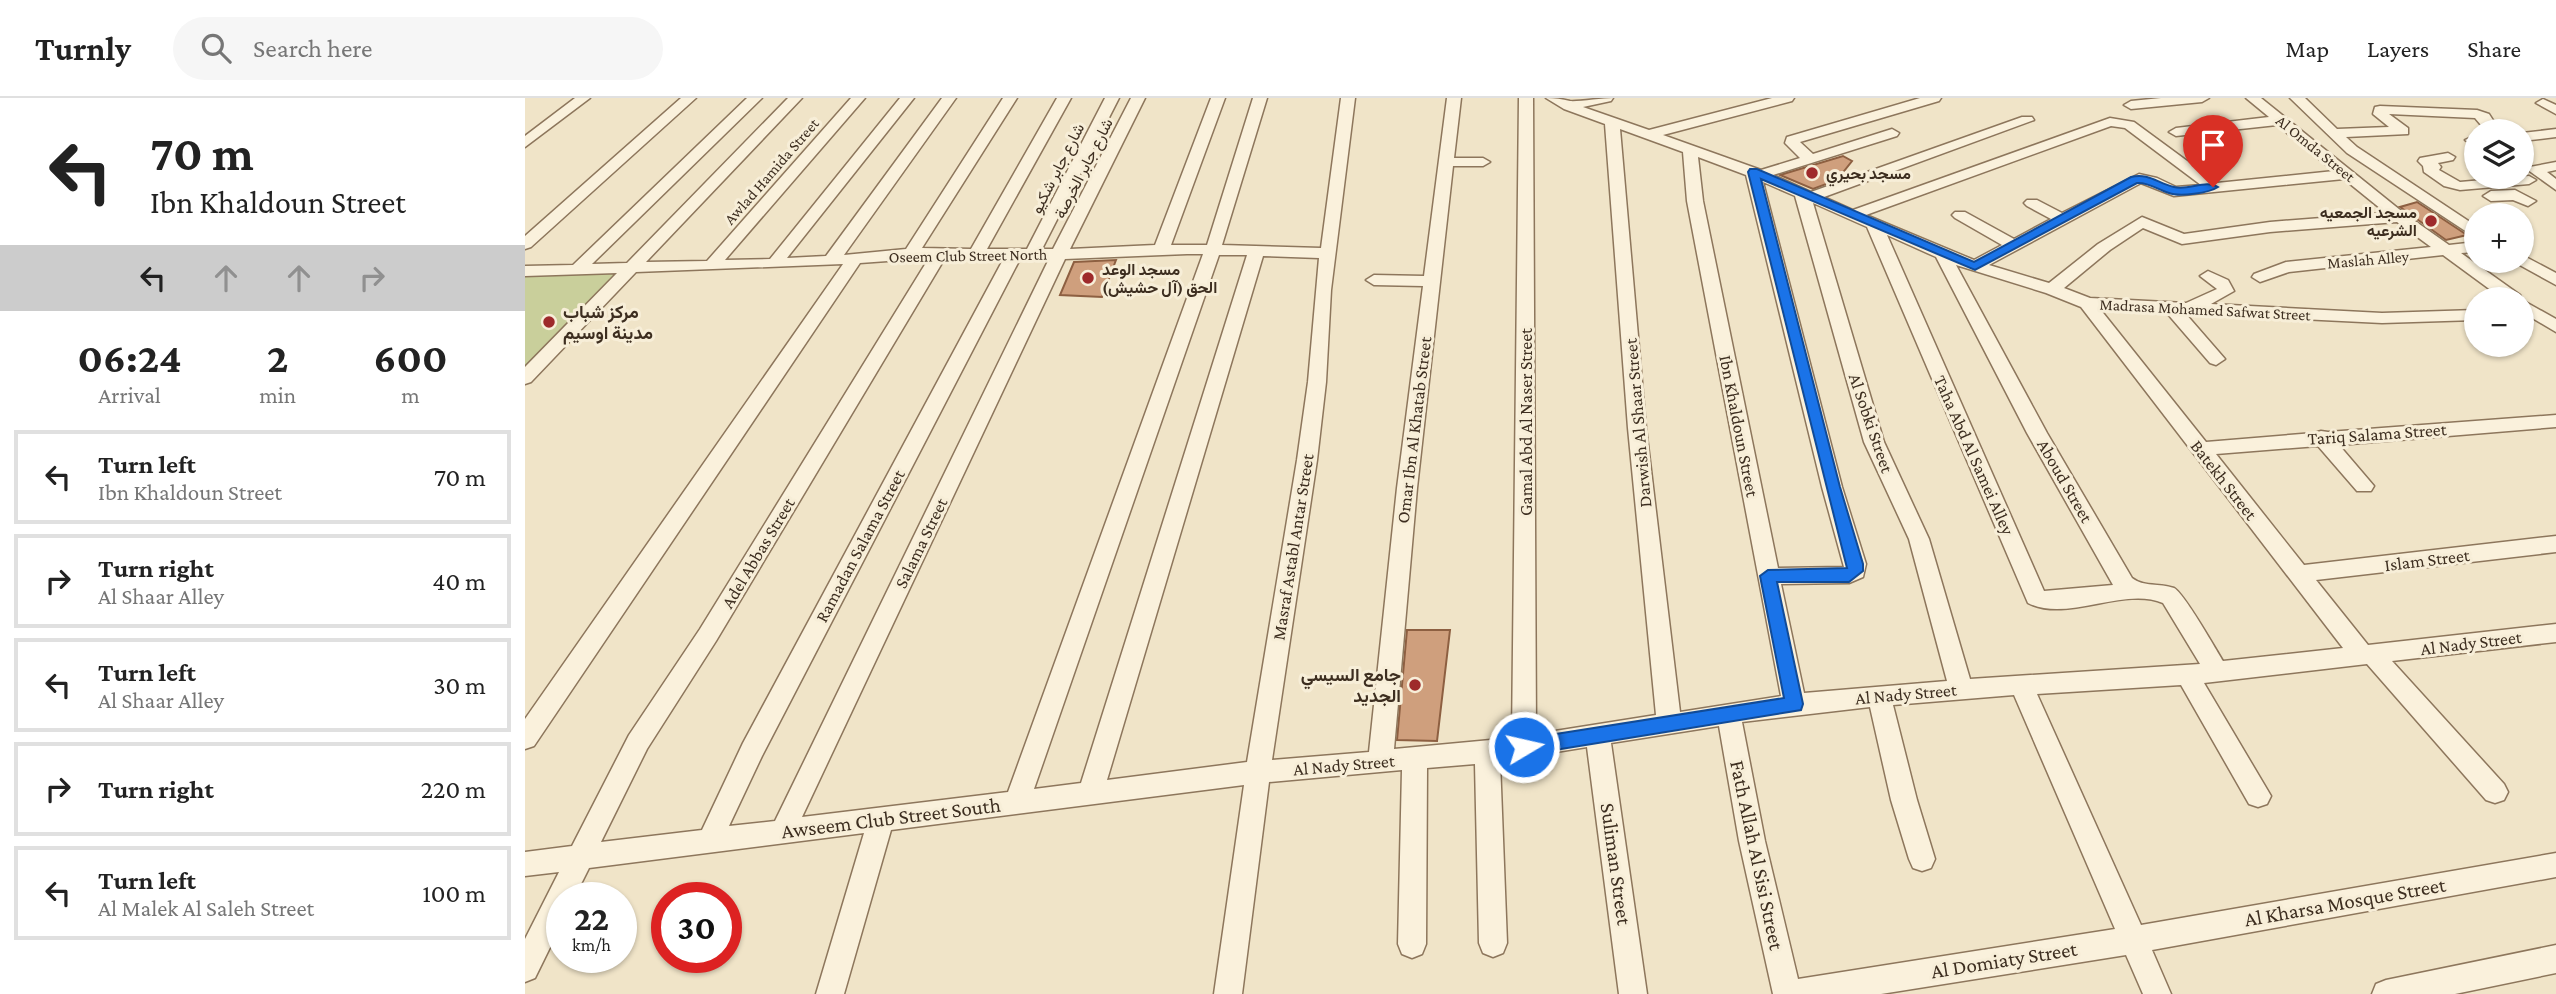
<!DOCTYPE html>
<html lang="en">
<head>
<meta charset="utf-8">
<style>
	body { margin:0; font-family:"Crimson Pro",Vazirmatn,serif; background:#f6f6f6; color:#222; height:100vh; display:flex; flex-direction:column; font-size:26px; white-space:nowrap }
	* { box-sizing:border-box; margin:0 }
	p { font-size:23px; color:#767676 }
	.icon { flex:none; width:38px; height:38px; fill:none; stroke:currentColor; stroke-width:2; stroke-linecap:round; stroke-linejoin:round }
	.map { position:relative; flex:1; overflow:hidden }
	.sheet { display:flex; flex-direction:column; background:#fff; width:525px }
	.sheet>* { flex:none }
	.banner { background:#fff; color:#222; overflow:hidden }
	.fabs { position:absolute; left:1939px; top:21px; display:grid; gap:14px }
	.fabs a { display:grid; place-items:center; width:70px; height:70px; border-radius:50%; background:#fff; box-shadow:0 2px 5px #0004; font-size:35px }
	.speed { position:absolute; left:21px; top:784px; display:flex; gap:14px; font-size:35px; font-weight:700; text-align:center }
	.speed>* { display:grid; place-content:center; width:91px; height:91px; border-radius:50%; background:#fff; box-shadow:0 2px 5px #0004; line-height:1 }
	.speed small { font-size:18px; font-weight:400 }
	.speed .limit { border:10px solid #d22; background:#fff; color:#111 }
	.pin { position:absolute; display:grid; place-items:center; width:60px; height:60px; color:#fff; margin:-72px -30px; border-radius:50% 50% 50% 0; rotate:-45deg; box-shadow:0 0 7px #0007 }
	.pin .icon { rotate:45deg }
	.me { position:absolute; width:77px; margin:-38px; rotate:81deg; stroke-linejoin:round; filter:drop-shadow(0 0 5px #0008) }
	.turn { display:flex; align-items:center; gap:24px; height:147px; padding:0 35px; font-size:32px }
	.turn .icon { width:91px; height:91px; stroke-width:2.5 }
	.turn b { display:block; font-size:49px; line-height:60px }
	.lanes { display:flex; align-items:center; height:66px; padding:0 35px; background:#0003; justify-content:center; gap:35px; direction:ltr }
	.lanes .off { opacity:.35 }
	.eta { display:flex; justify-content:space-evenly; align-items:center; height:119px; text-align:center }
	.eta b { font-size:42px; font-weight:700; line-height:49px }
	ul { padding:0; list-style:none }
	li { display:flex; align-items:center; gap:21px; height:94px; margin:0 14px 10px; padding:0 21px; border:4px solid #e0e0e0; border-radius:0px }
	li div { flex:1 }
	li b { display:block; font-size:26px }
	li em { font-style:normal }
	header { display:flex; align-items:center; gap:42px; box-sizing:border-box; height:98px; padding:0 35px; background:#fff; border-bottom:2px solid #e0e0e0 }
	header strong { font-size:33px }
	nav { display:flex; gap:38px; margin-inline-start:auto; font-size:24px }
	.search { width:490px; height:63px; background:#f6f6f6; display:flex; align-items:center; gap:18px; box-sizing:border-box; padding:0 24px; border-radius:38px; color:#767676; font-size:26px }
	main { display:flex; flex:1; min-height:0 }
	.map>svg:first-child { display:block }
	.green { fill:#c9cf9b }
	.building { fill:#cf9f7d; stroke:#8d5f41; stroke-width:2 }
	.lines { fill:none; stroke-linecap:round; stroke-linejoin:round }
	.street-casing { stroke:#8d765c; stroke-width:3 }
	.street { fill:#faf1dc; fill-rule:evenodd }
	.route { fill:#1a73e8; stroke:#114b97; stroke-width:2 }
	.poi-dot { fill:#9e2a2b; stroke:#f7eed8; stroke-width:2.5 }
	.labels { text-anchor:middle; stroke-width:6; stroke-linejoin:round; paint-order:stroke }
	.far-street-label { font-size:16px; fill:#3d2e20; stroke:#f7eed8 }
	.far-poi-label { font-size:16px; font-weight:bold; fill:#3d2e20; stroke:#f7eed8; text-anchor:start }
	.poi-label { font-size:18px; font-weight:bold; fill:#3d2e20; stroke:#f7eed8; text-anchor:start }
	.street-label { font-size:18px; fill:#3d2e20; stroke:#f7eed8 }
	.near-street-label { font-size:21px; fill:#3d2e20; stroke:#f7eed8 }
</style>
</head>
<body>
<header>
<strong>Turnly</strong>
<div class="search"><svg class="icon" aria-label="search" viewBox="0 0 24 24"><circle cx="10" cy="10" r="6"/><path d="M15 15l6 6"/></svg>Search here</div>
<nav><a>Map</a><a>Layers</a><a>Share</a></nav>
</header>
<main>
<section class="sheet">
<div class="banner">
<div class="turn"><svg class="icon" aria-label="left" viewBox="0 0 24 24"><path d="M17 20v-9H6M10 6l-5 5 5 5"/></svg><div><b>70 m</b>Ibn Khaldoun Street</div></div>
<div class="lanes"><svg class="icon" aria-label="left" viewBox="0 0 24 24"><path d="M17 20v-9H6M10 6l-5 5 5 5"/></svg><svg class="icon off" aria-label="ahead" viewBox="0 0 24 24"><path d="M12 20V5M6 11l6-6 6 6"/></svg><svg class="icon off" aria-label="ahead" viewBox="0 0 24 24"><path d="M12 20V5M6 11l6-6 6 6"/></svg><svg class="icon off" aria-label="right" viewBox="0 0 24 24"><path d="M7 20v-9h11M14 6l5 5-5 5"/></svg></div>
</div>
<div class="eta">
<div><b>06:24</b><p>Arrival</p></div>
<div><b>2</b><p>min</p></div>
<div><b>600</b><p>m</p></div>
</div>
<ul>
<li><svg class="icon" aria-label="left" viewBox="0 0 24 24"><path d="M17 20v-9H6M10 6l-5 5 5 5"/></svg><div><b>Turn left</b><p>Ibn Khaldoun Street</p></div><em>70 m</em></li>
<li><svg class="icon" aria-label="right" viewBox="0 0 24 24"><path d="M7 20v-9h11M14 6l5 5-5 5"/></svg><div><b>Turn right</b><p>Al Shaar Alley</p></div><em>40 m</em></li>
<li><svg class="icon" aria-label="left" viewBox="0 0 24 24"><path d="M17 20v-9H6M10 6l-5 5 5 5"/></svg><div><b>Turn left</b><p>Al Shaar Alley</p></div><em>30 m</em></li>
<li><svg class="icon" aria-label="right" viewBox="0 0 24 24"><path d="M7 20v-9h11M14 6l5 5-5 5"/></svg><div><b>Turn right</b></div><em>220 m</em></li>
<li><svg class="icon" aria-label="left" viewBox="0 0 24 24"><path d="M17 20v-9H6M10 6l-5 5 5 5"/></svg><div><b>Turn left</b><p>Al Malek Al Saleh Street</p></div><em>100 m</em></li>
</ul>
</section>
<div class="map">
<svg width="2031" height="896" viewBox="0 0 2031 896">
	<rect width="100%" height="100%" fill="#f0e4c8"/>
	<!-- green -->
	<path class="green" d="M99 172 0 273V175Z"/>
	<!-- building -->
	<path class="building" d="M1318 58 1327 63 1312 82 1288 91 1255 77Z
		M1892 104 1942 137 1921 142 1875 109Z
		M591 162 577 199 535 197 549 164Z
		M882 532H925L912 643 872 642Z"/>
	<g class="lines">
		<defs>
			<path id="street" d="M50 0H65L0 49V38Z
				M156 0H171L6 149 0 151V138Z
				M222 0H237L67 166 102 165 263 0H277L121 164 182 163 326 0H340L200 162 245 161 375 0H389L262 160 301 158 417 0H431L319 157 381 151 478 0H492L397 150 446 151 532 0H546L462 151H502L580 0H594L517 151H528L606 0H620L545 151 630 147 686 0H700L646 147H682L728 0H742L697 147 796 150 816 0H830L806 192 801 284 792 362 747 662 844 654 872 390 898 188 849 187 841 182 849 177 899 178 922 0H936L929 60H958L965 64 958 68H928L892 390 869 651 987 640 994 0H1008L1011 636 1131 617 1103 330 1080 26 1039 11 1021 0C1030 0 1037 1 1045 3 1051 4 1078 0 1088 0L1086 3 1058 9 1124 32 1247 0H1269L1267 3 1138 37 1236 72 1275 60 1260 45 1262 39 1395 0H1416L1414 3 1275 44 1288 56 1367 31 1374 35 1372 38 1248 77 1286 94 1497 19H1507L1509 22 1299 99 1328 112 1585 20 1609 24 1692 85 1809 73 1752 27 1651 38 1644 34 1651 30 1744 19 1721 0H1736L1880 116 1924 147 1951 144V154L1936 155 1995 197 1997 201V202L1978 201 1918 157 1764 174 1735 184 1727 179 1729 176 1761 164 1906 149 1872 124 1745 134 1657 146 1618 130 1585 152 1539 190 1565 200 1661 205 1692 191 1675 178 1683 173 1703 182 1709 193 1686 206 1857 215 1951 212V222L1857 225 1660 215 1700 261 1691 267 1685 265 1641 214 1575 211 1681 344 1789 335 1796 333 1803 334 2031 317V329L1814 347 1849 388 1846 393H1832L1793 348 1691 356 1779 467 2031 438V454L1791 482 1843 547 2031 526V544L1867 563 1979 686 1983 694 1979 702 1970 705 1961 702 1842 566 1679 585 1746 698 1742 706 1733 709 1724 706 1656 587 1512 596 1616 827 2031 755V779L1627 852 1646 896H1618L1601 857 1356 896H1248L1214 743 1194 628 1086 645 1122 896H1094L1062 649 975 663 982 845 978 855 968 859 958 855 954 845 950 666 902 670 901 846 897 856 887 860 877 856 873 846 877 672 744 684 717 896H689L719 687 366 732 319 896H291L339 735 64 770 49 800H37V825L10 880 0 884V841L34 774 0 778V754L47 748 104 637 175 531 404 160 335 165 9 648 0 651V621L318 166 111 174 6 284 0 286V269L92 175 0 178V168L48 167ZM1586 28 1600 30 1676 87 1651 89 1632 80 1614 76 1537 115 1512 102H1502L1499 105 1502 108 1526 121 1489 141 1440 114H1430L1427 117 1430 120 1477 147 1449 162 1341 117ZM1095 31 1158 54 1162 103 1256 598 1155 614 1121 330ZM1173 59 1221 77 1297 389 1319 469 1253 470 1178 103ZM1819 81 1861 115 1745 124 1659 136 1617 119 1573 146 1524 185 1464 167 1616 85 1649 98ZM1238 84 1270 98 1339 344 1384 441 1422 583 1279 595 1256 486 1324 485 1338 479 1341 466 1317 389ZM1288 105 1342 129 1503 505C1542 525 1599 488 1638 505L1675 566 1445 581 1404 441 1359 344ZM1362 137 1411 159 1502 335 1588 487 1519 493ZM662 156H678L483 694 277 719 540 161ZM694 157H722L556 685 509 691ZM738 158 794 160 783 284 772 362 722 664 582 682ZM420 160H479L218 645 177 732 76 744 122 651 191 543ZM495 161H524L250 723 204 728 237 658ZM1431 167 1521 195 1556 209 1818 550 1698 563C1690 550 1659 495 1649 490 1635 485 1618 489 1607 480L1522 335ZM1489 597 1590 831 1273 881 1240 743 1217 624 1345 609 1366 702 1384 761 1388 770 1397 773 1406 770 1410 761 1392 702 1368 607Z
				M1636 0H1684L1677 4 1606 11 1599 7 1606 3Z
				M1765 0H1780L1812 31 1864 29 1848 16 1850 9 1855 8 1952 12 1964 16 1975 33H1961L1950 20 1864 16 1883 30V36L1821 39 1832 49 1951 128V140L1822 55Z
				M2018 1 2031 7V16L2011 5Z
				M2031 31V39L1997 43V35Z
				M1951 37V49L1940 42Z
				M1923 55 1930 59 1928 62 1913 65 1916 69 1914 72 1935 84 2004 78 2011 82 2004 86 1935 92 1919 88 1899 74 1898 68 1893 63 1895 60Z
				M2031 64V72L2022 74 2031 81V92L2003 72 2005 69Z
				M1990 92 2011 103 2003 108 1988 102 1966 103 1958 98 1966 93Z
				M1997 157 2031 175V187L1991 165 1989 163H1997Z
				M1997 202 2031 221V234L1997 214Z
				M2031 847V875L1930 896H1847L1851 886 1861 882Z"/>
		</defs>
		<!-- street casing -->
		<use href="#street" class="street-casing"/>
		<!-- street -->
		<use href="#street" class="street"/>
	</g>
	<!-- route -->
	<path class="route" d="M1225 71H1232L1449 164 1606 79C1624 75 1632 85 1649 89 1663 93 1681 81 1693 89 1684 95 1655 99 1644 95 1633 92 1624 84 1612 85L1450 172 1236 81 1315 389 1338 466V473L1324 484H1252L1278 606 1276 612 999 657 992 654 990 649 992 643 999 641 1259 600 1235 478 1243 472 1322 470 1223 74Z"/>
	<!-- markers -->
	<g class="poi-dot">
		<circle cx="1287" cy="75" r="7"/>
		<circle cx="1906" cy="123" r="7"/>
		<circle cx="563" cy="180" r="7"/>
		<circle cx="24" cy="224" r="7"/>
		<circle cx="890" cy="587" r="7"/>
	</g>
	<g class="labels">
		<!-- far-street labels -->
		<g class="far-street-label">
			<text transform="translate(1791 50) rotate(39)" y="6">Al Omda Street</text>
			<text transform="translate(532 70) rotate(-63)" y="6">شارع جابر شكيو</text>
			<text transform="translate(558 70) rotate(-63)" y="6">شارع جابر الخرصة</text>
			<text transform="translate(246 73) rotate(-49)" y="6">Awlad Hamida Street</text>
			<text transform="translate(443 157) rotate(-1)" y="6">Oseem Club Street North</text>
			<text transform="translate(1843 161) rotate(-5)" y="6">Maslah Alley</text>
			<text transform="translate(1680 211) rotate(3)" y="6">Madrasa Mohamed Safwat Street</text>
		</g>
		<!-- far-poi labels -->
		<g class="far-poi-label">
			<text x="1301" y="81">مسجد بحيري</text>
			<text x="1892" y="120" text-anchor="end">مسجد الجمعيه<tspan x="1892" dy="18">الشرعيه</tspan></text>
			<text x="577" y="177">مسجد الوعد<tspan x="577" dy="18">الحق (آل حشيش)</tspan></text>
		</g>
		<!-- poi labels -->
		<g class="poi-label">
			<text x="38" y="220">مركز شباب<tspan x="38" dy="21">مدينة اوسيم</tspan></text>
			<text x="876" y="583" text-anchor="end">جامع السيسي<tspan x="876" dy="21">الجديد</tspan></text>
		</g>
		<!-- street labels -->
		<g class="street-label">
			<text transform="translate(1001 324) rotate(-90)" y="6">Gamal Abd Al Naser Street</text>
			<text transform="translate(1113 325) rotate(-95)" y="6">Darwish Al Shaar Street</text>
			<text transform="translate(1346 325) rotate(71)" y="6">Al Sobki Street</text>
			<text transform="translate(1214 328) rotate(79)" y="6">Ibn Khaldoun Street</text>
			<text transform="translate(889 332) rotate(-83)" y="6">Omar Ibn Al Khatab Street</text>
			<text transform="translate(1852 336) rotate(-4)" y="6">Tariq Salama Street</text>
			<text transform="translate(1449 357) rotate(66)" y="6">Taha Abd Al Samei Alley</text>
			<text transform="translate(1699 382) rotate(52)" y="6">Batekh Street</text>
			<text transform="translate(1540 383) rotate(60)" y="6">Aboud Street</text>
			<text transform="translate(396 445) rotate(-64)" y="6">Salama Street</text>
			<text transform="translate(335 448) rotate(-62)" y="6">Ramadan Salama Street</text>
			<text transform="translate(768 449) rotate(-81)" y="6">Masraf Astabl Antar Street</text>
			<text transform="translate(233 455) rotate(-59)" y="6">Adel Abbas Street</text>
			<text transform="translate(1902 462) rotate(-7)" y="6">Islam Street</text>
			<text transform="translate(1946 545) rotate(-7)" y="6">Al Nady Street</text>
			<text transform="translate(1381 596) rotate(-5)" y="6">Al Nady Street</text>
			<text transform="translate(819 667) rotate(-5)" y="6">Al Nady Street</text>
		</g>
		<!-- near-street labels -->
		<g class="near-street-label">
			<text transform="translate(366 720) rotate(-7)" y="7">Awseem Club Street South</text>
			<text transform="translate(1232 757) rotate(78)" y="7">Fath Allah Al Sisi Street</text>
			<text transform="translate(1091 766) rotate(82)" y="7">Suliman Street</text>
			<text transform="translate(1820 804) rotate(-10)" y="7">Al Kharsa Mosque Street</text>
			<text transform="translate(1479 862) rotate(-9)" y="7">Al Domiaty Street</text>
		</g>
	</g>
</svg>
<div class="fabs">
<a><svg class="icon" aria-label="layers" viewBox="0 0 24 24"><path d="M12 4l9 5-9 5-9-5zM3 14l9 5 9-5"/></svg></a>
<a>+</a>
<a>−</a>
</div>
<div class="speed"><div>22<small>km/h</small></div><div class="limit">30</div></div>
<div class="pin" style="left:1688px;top:89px;background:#d93025"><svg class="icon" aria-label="arrive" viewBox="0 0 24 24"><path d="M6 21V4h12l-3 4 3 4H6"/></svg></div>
<svg class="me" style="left:999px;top:649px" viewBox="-20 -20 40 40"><circle r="17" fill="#1a73e8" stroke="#fff" stroke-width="3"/><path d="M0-11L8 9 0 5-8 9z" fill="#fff"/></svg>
</div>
</main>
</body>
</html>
